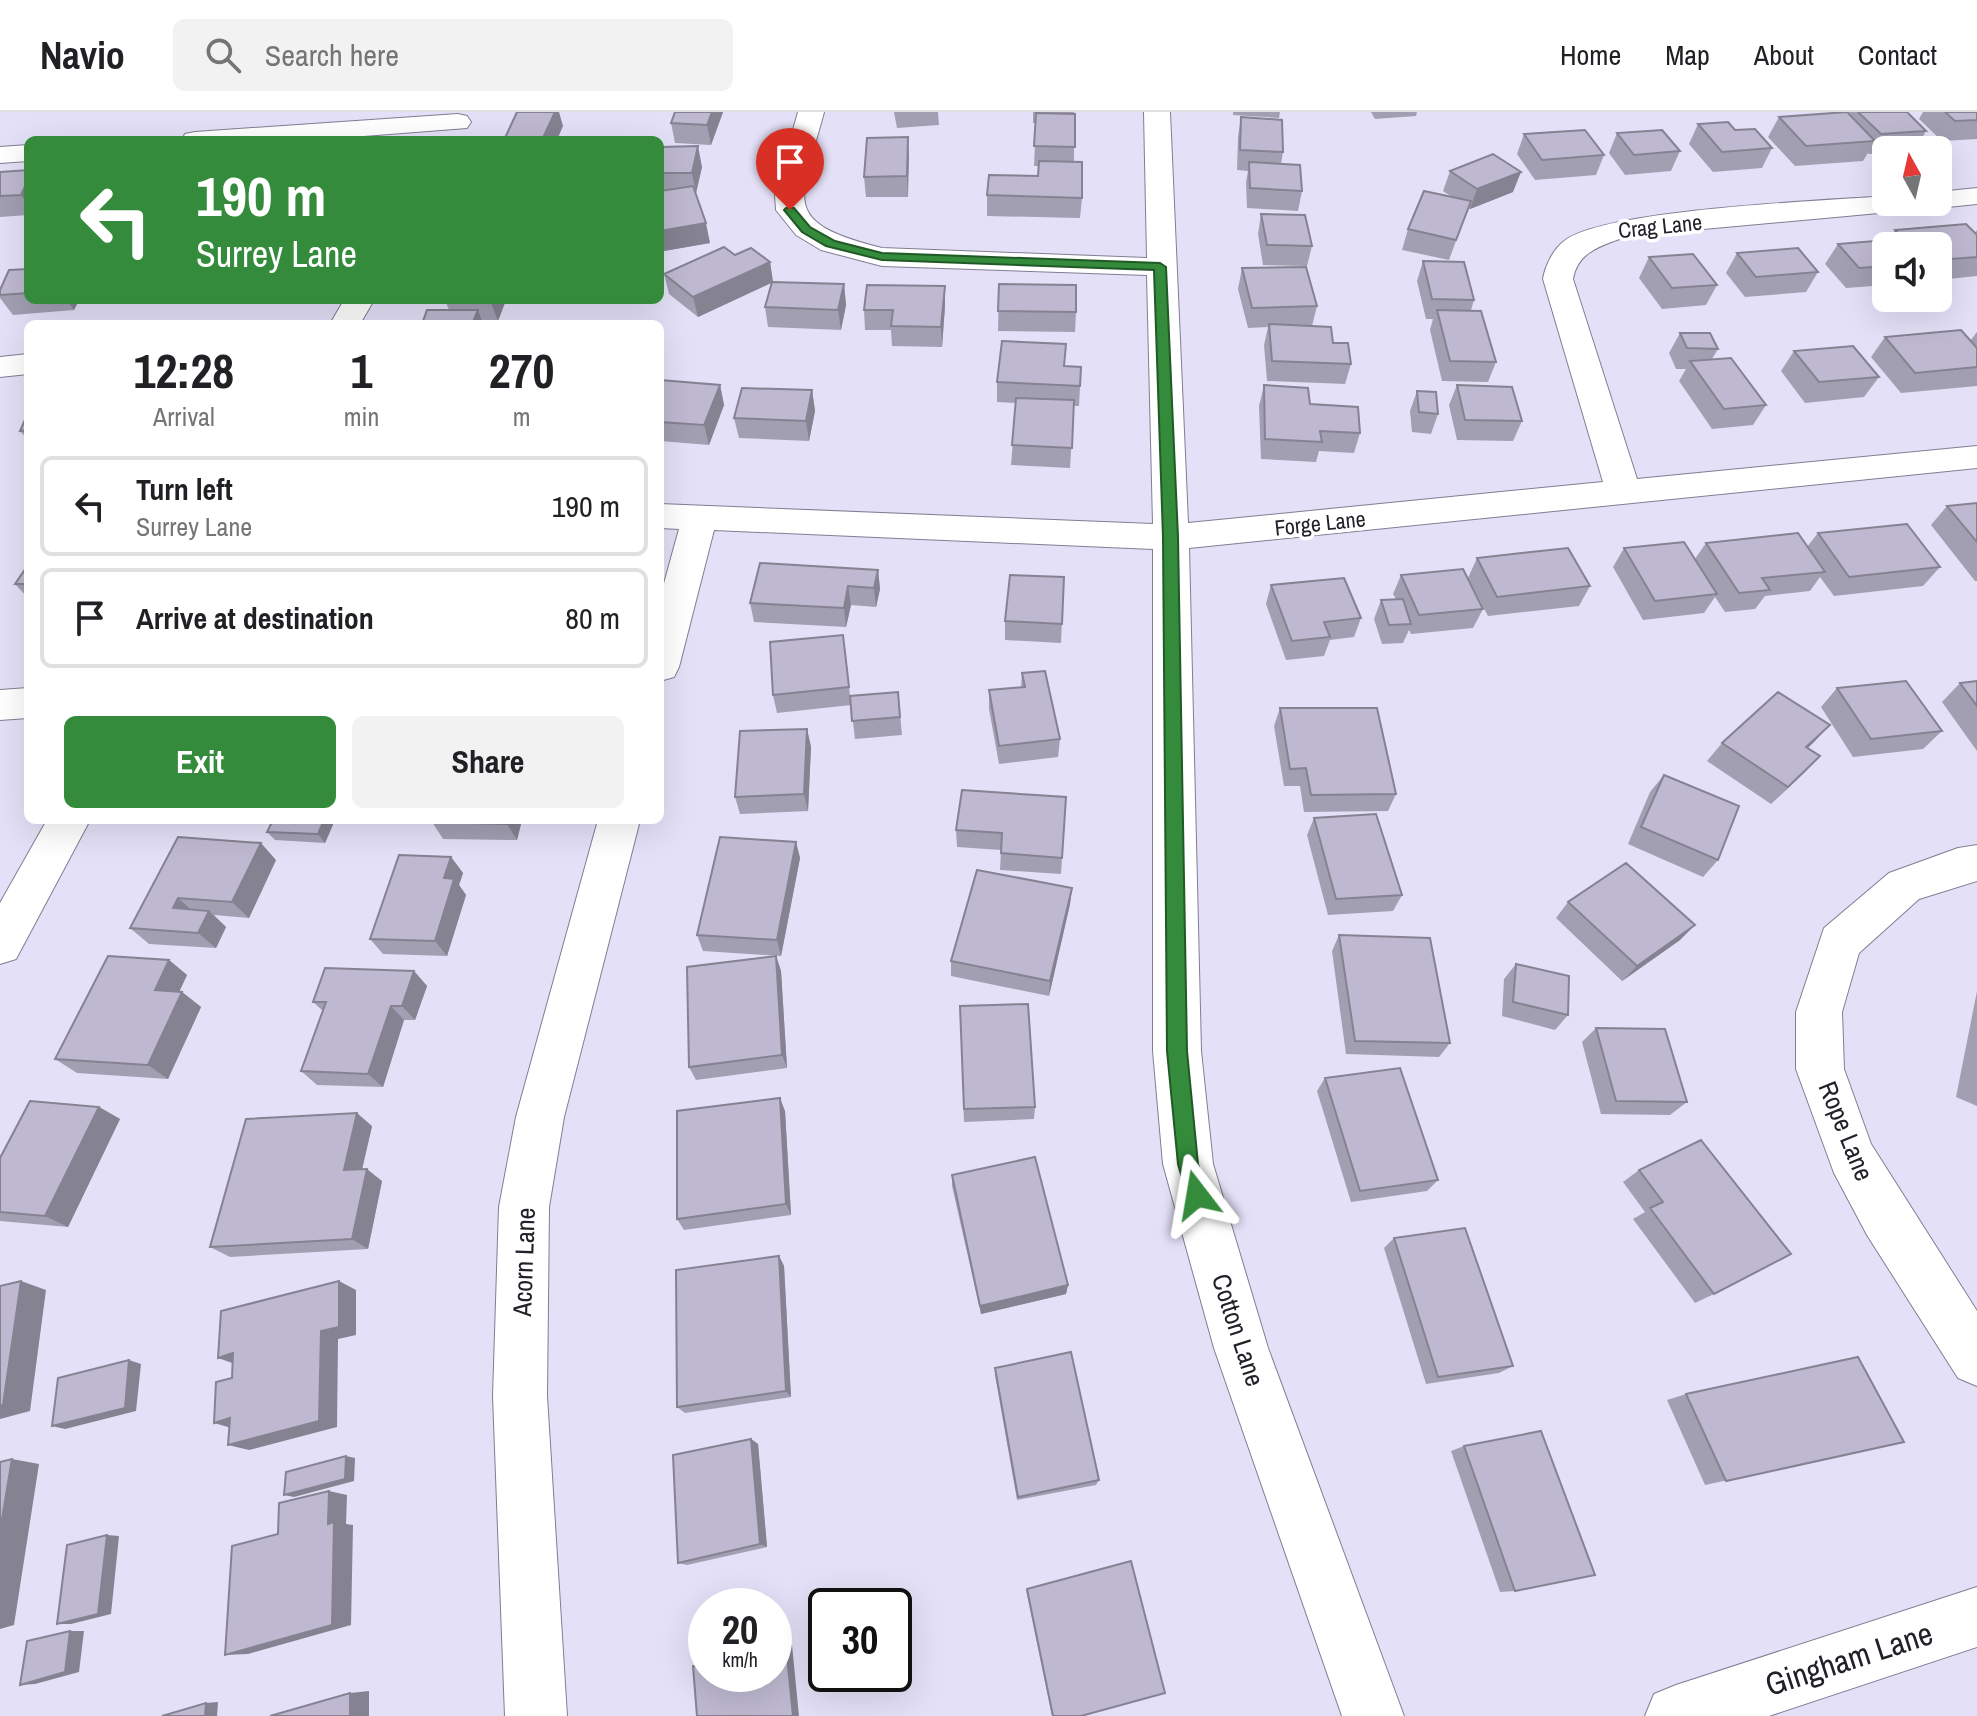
<!DOCTYPE html>
<html lang="en">
<head>
<meta charset="utf-8">
<style>
	body { margin:0; font-family:"Archivo Narrow",sans-serif; background:#f2f2f2; color:#202124; height:100vh; display:flex; flex-direction:column; font-size:30px; white-space:nowrap }
	* { box-sizing:border-box; margin:0 }
	p { font-size:26px; color:#757577 }
	.icon { flex:none; width:44px; height:44px; fill:none; stroke:currentColor; stroke-width:2; stroke-linecap:round; stroke-linejoin:round }
	.map { position:relative; flex:1; overflow:hidden }
	.drawer { position:absolute; left:24px; top:208px; width:640px; height:504px; display:flex; flex-direction:column; background:#fff; border-radius:12px; box-shadow:0 8px 32px #0002 }
	.drawer>* { flex:none }
	.top-card { position:absolute; left:24px; top:24px; width:640px; height:168px; border-radius:12px; box-shadow:0 8px 32px #0002; background:#338b3b; color:#fff; overflow:hidden }
	.needle { width:52px; rotate:352deg }
	.controls { position:absolute; left:1872px; top:24px; display:grid; gap:16px }
	.controls a { display:grid; place-items:center; width:80px; height:80px; border-radius:12px; background:#fff; box-shadow:0 8px 32px #0002; font-size:40px }
	.speed { position:absolute; left:688px; top:1476px; display:flex; gap:16px; font-size:40px; font-weight:700; text-align:center }
	.speed>* { display:grid; place-content:center; width:104px; height:104px; border-radius:50%; background:#fff; box-shadow:0 8px 32px #0002; line-height:1 }
	.speed small { font-size:20px; font-weight:400 }
	.speed .limit { border:4px solid #111; border-radius:12px; background:#fff; color:#111 }
	.pin { position:absolute; display:grid; place-items:center; width:68px; height:68px; color:#fff; margin:-82px -34px; border-radius:50% 50% 50% 0; rotate:-45deg; box-shadow:0 0 8px #0007 }
	.pin .icon { rotate:45deg }
	.me { position:absolute; width:88px; margin:-44px; rotate:346deg; stroke-linejoin:round; filter:drop-shadow(0 0 6px #0008) }
	.turn { display:flex; align-items:center; gap:28px; height:168px; padding:0 40px; font-size:36px }
	.turn .icon { width:104px; height:104px; stroke-width:2.5 }
	.turn b { display:block; font-size:56px; line-height:68px }
	.eta { display:flex; justify-content:space-evenly; align-items:center; height:136px; text-align:center }
	.eta b { font-size:48px; font-weight:700; line-height:56px }
	.button { display:flex; gap:16px; margin-top:auto; padding:16px 40px }
	.button a { flex:1; height:92px; border-radius:12px; background:#338b3b; color:#fff; font-size:32px; font-weight:700; line-height:92px; text-align:center }
	.button a+a { background:#f2f2f2; color:#202124 }
	ul { padding:0; list-style:none }
	li { display:flex; align-items:center; gap:24px; height:100px; margin:0 16px 12px; padding:0 24px; border:4px solid #e0e0e0; border-radius:12px }
	li div { flex:1 }
	li b { display:block; font-size:30px }
	li em { font-style:normal }
	header { display:flex; align-items:center; gap:48px; box-sizing:border-box; height:112px; padding:0 40px; background:#fff; border-bottom:2px solid #e0e0e0 }
	header strong { font-size:38px }
	nav { display:flex; gap:44px; margin-inline-start:auto; font-size:28px }
	.search { width:560px; height:72px; background:#f2f2f2; display:flex; align-items:center; gap:20px; box-sizing:border-box; padding:0 28px; border-radius:12px; color:#757577; font-size:30px }
	.map>svg:first-child { display:block }
	.lines { fill:none; stroke-linecap:round; stroke-linejoin:round }
	.minor-casing { stroke:#827d93; stroke-width:2 }
	.minor { fill:#fff; fill-rule:evenodd }
	.wall { fill:#a39fb3 }
	.shaded-wall { fill:#858292 }
	.building { fill:#beb9d0; stroke:#858292; stroke-width:2 }
	.route { fill:#338b3b; stroke:#215a26; stroke-width:2 }
	.labels { text-anchor:middle; stroke-width:7; stroke-linejoin:round; paint-order:stroke }
	.far-street-label { font-size:22px; fill:#222029; stroke:#fff }
	.street-label { font-size:26px; fill:#222029; stroke:#fff }
	.near-street-label { font-size:32px; fill:#222029; stroke:#fff }
</style>
</head>
<body>
<header>
<strong>Navio</strong>
<div class="search"><svg class="icon" aria-label="search" viewBox="0 0 24 24"><circle cx="10" cy="10" r="6"/><path d="M15 15l6 6"/></svg>Search here</div>
<nav><a>Home</a><a>Map</a><a>About</a><a>Contact</a></nav>
</header>
<div class="map">
<svg width="1977" height="1604" viewBox="0 0 1977 1604">
	<rect width="100%" height="100%" fill="#e4e0f7"/>
	<g class="lines">
		<defs>
			<path id="minor" d="M798 0H824C801 88 777 110 882 136L1147 146 1144 0H1170L1188 411 1603 370 1543 167C1545 154 1553 138 1563 130 1601 97 1826 89 1886 84V90H1938V80L1977 76V92L1938 96 1926 91 1922 96 1912 98 1627 124C1603 134 1578 138 1573 167L1637 367 1977 334V356L1189 436 1201 939 1213 1052 1268 1236 1404 1604H1342L1214 1236 1163 1052 1153 939V437L714 418 679 555 674 565 660 569V486L679 417 660 416V392L1153 412 1147 163 882 154 821 138 796 123 776 98 775 82Z
				M458 2 467 4 471 10 467 16 312 28H182L185 22 195 20Z
				M28 33V49L0 51V35Z
				M344 188H374L360 212H330Z
				M28 242V262L0 265V245Z
				M28 576V606L0 608V578Z
				M47 708H90L16 847 0 852V791Z
				M598 708H640L564 1005 549 1095 547 1284 567 1604H505L493 1284 499 1095 516 1005Z
				M1977 733V769L1919 787 1859 841 1842 900 1844 957 1871 1032 1977 1199V1274L1958 1266 1867 1123 1834 1061 1796 957V900L1824 816 1889 761 1958 736Z
				M1977 1475V1535L1769 1604H1645L1654 1582 1676 1573Z"/>
		</defs>
		<!-- minor casing -->
		<use href="#minor" class="minor-casing"/>
		<!-- minor -->
		<use href="#minor" class="minor"/>
	</g>
	<!-- wall -->
	<path class="wall" d="M675 0H723L711 33 675 31 671 11Z
		M894 0H938L939 13 897 16Z
		M1033 0H1074V50L1082 86 1080 106 987 104V83L1038 64 1039 54H1034L1036 11H1033Z
		M1233 0H1280L1279 6 1233 3Z
		M1371 0H1417L1416 4 1375 7Z
		M1848 0H1907L1926 19 1915 38H1886V41L1869 42 1868 41 1863 49 1795 54 1768 25 1779 5Z
		M1923 0H1977V27L1942 29 1919 7Z
		M1241 5 1283 40 1281 52 1302 79 1298 99 1247 96 1246 70 1248 59 1237 58 1238 25Z
		M1698 12 1735 18 1772 36 1762 56 1713 60 1689 32Z
		M1617 21 1680 39 1671 59 1625 63 1609 41Z
		M1524 22 1604 43 1596 63 1535 68 1517 42Z
		M908 25V85H866L864 65Z
		M660 35 702 55 696 81 710 131 664 139 660 127Z
		M28 58V103L0 105V60Z
		M1450 59 1513 80 1470 97 1468 96 1449 148 1402 138 1408 117 1452 85 1443 79Z
		M1261 102 1312 134 1307 154 1263 153 1258 122Z
		M1895 118 1975 121 1977 118V164L1938 168V134H1886V173L1846 176 1825 152 1838 132 1888 129Z
		M1737 141 1818 160 1806 180 1745 185 1726 161Z
		M735 143 770 150 773 170 844 172 846 193 841 218 768 215 765 195 771 171 698 205 669 182 664 162Z
		M1649 145 1717 173 1706 193 1662 197 1639 166Z
		M1423 149 1474 188 1471 198 1496 250 1488 270 1442 269 1430 218 1433 207H1426L1417 169Z
		M1242 156 1317 194 1312 214 1333 231 1351 252 1345 272 1267 269 1264 233 1268 215 1248 216 1238 177Z
		M28 157V188H79L74 198 13 203 0 186V183Z
		M999 172 1076 200 1075 220 998 219Z
		M945 174V194L942 235 892 234 891 218H865L864 198Z
		M445 188H506L498 209 482 208 483 212 449 198Z
		M1977 220V274L1901 281 1871 245 1885 225 1970 229Z
		M1680 221 1718 237 1712 247 1766 293 1753 313 1712 317 1679 269 1686 257H1676L1669 241Z
		M1794 239 1879 265 1864 285 1805 291 1781 259Z
		M1065 254 1081 255 1079 294H1074L1070 356 1011 353 1016 291 997 290V270Z
		M660 268 720 273 724 293 709 333 660 329Z
		M1264 273 1310 292 1360 321 1354 341 1319 339 1316 350 1261 347 1259 294Z
		M1457 273 1522 309 1513 329 1457 328 1449 293Z
		M812 278 815 299 809 329 739 326 734 306Z
		M1417 279 1438 302 1431 322 1412 320 1410 299Z
		M28 301V328L20 319Z
		M1977 391V469H1975L1931 413 1947 394Z
		M1818 421 1940 455 1923 474 1834 484 1820 465 1810 479 1765 484 1755 497 1725 500 1715 485 1704 501 1643 508 1613 455 1624 436 1695 447 1706 431 1807 435Z
		M1477 446 1590 474 1579 494 1488 504 1468 466Z
		M28 453V486L15 472Z
		M878 458 880 477 876 495 851 493 846 515 754 510 750 491Z
		M1401 463 1483 497 1473 516 1411 522 1409 518 1403 531 1382 532 1374 507 1381 488 1396 487 1393 482Z
		M1064 465 1061 531 1005 528V509Z
		M1271 473 1361 506 1354 525 1330 528 1324 544 1286 548 1266 492Z
		M846 542 850 584 898 580 902 623 855 627 851 593 777 601 773 583Z
		M1022 561 1060 627 1058 645 999 652 989 597V578L1021 575Z
		M1977 569V639L1942 590 1960 571Z
		M1837 576 1942 619 1923 637 1853 645 1821 595Z
		M1280 596 1396 682 1388 699 1304 700 1300 674H1284L1274 614Z
		M1830 613 1808 636 1820 644 1771 692 1707 649 1722 631Z
		M807 617 811 635 808 699 740 702 735 685Z
		M1664 663 1718 748 1703 765 1628 732 1650 680Z
		M962 678 1062 746 1061 762 1000 758 1001 738 957 735 956 718Z
		M1314 706 1402 783 1393 799 1328 803 1307 723Z
		M335 708 325 731 275 728 267 720Z
		M522 708 517 728 443 727 432 710Z
		M178 725 276 748 249 806 214 803 226 815 216 836 149 832 130 816Z
		M796 730 800 746 781 844 703 839 697 823Z
		M451 745 463 761 459 773 466 783 447 844 383 842 370 827Z
		M1072 776 1070 792 1049 884 951 864V849Z
		M1568 790 1680 828 1622 869 1556 806Z
		M1339 823 1450 931 1439 945 1346 942 1332 839Z
		M776 844 781 859 787 956 696 968 689 955Z
		M169 848 187 863 179 880H182L201 895 168 967 77 961 55 947Z
		M1516 852 1568 903 1555 918 1502 904 1504 867Z
		M414 859 427 874 415 908H404L383 975 317 973 301 959 323 899 313 890Z
		M1977 879V994L1956 985Z
		M960 894 1035 995 1034 1007 964 1010Z
		M1596 916 1687 990 1670 1003 1601 1002 1582 930Z
		M1325 966 1438 1068 1427 1079 1351 1090 1317 979Z
		M99 995 120 1007 68 1115 0 1109V1046Z
		M785 999 791 1103 684 1118 677 1107Z
		M372 1014 362 1058 382 1069 368 1137 230 1145 210 1135Z
		M1701 1028 1714 1182 1695 1191 1633 1107 1645 1100 1623 1070 1639 1058Z
		M952 1063 1068 1173 1066 1182 981 1202 952 1074Z
		M1394 1126 1513 1254 1499 1261 1426 1272 1384 1136Z
		M779 1144 784 1154 791 1285 685 1301 677 1295Z
		M995 1256 1099 1368 1096 1373 1017 1388 995 1263Z
		M1686 1282 1904 1330 1705 1373 1667 1288Z
		M751 1327 758 1332 767 1435 687 1453 678 1451Z
		M1464 1334 1515 1479 1500 1480 1451 1339Z
		M1027 1477 1081 1604H1052L1026 1478Z"/>
	<!-- shaded-wall -->
	<path class="shaded-wall" d="M555 0H559L563 14 557 28H542Z
		M712 0H723L711 33 707 13Z
		M908 25 909 45 908 85 907 64Z
		M698 34 702 55 696 81 692 61Z
		M1521 60 1513 80 1470 97 1477 77Z
		M28 68V93L21 83Z
		M706 111 710 131 664 139 660 119Z
		M770 150 773 170 698 205 693 185Z
		M844 172 846 193 841 218 838 198Z
		M945 174V194L942 235 941 215Z
		M67 188H79L74 198Z
		M490 188H506L498 209Z
		M478 198 483 212H472Z
		M720 273 724 293 709 333 704 313Z
		M812 278 815 299 809 329 806 309Z
		M878 458 880 477 876 495 874 476Z
		M848 474 851 493 846 515 844 496Z
		M1830 613 1813 631 1790 652 1806 635Z
		M807 617 811 635 808 699 804 682Z
		M1820 644 1804 661 1771 692 1788 675Z
		M324 708H335L325 731 318 722Z
		M508 708H522L517 728 507 712Z
		M796 730 800 746 781 844 777 828Z
		M261 731 276 748 249 806 232 790Z
		M451 745 463 761 459 773 466 783 447 844 435 829 444 766Z
		M1072 776 1070 792 1049 884 1050 869Z
		M178 786 196 802 173 796Z
		M209 799 226 815 216 836 198 821Z
		M1695 813 1680 828 1622 869 1637 854Z
		M776 844 781 859 787 956 782 943Z
		M169 848 187 863 173 893 155 878Z
		M414 859 427 874 415 908 402 894Z
		M182 880 201 895 168 967 148 953Z
		M391 894 404 908 383 975 368 962Z
		M780 986 785 999 791 1103 786 1092Z
		M99 995 120 1007 68 1115 45 1104Z
		M357 1001 372 1014 359 1070 344 1058Z
		M367 1057 382 1069 368 1137 352 1127Z
		M779 1144 784 1154 791 1285 786 1279Z
		M21 1169 46 1178 30 1299 0 1307V1294Z
		M339 1169 356 1178V1223L338 1227 337 1315 249 1338 228 1333 321 1219Z
		M1068 1173 1066 1182 981 1202 980 1194Z
		M233 1241 238 1253 218 1246Z
		M129 1248 141 1252 136 1299 65 1317 52 1314Z
		M230 1306 235 1317 214 1311Z
		M751 1327 758 1332 767 1435 760 1432Z
		M346 1344 355 1346 354 1369 294 1385 284 1383Z
		M12 1347 39 1352 14 1513 0 1517V1419Z
		M329 1379 347 1383 346 1412 353 1413 351 1513 248 1542 225 1543 328 1412Z
		M107 1423 119 1424 111 1502 71 1512H57Z
		M70 1519H84L79 1560 35 1572 20 1573Z
		M792 1533 799 1604H793L786 1534Z
		M369 1579V1604H350V1581Z
		M218 1590 217 1604H205L206 1591Z"/>
	<!-- building -->
	<path class="building" d="M517 0H555L542 28H504Z
		M675 0H712L707 13 671 11Z
		M1847 0 1875 29 1806 34 1779 5Z
		M1858 0H1907L1926 19 1881 22Z
		M1945 0H1977V8L1955 9Z
		M1036 1 1075 2V35L1034 34Z
		M1241 5 1282 8 1283 40 1240 38Z
		M1728 10 1735 18 1755 17 1772 36 1722 40 1698 12Z
		M1585 18 1604 43 1542 48 1524 22Z
		M1662 18 1680 39 1634 43 1617 21Z
		M908 25 907 64 864 65 867 26Z
		M698 34 692 61H660V35Z
		M1493 42 1521 60 1477 77 1450 59Z
		M1039 49 1082 50V86L987 83 989 63 1038 64Z
		M1249 50 1300 53 1302 79 1250 76Z
		M28 58V68L21 83 0 84V60Z
		M693 74 706 111 660 119V79Z
		M1424 79 1471 89 1456 128 1408 117Z
		M1261 102 1305 103 1312 134 1267 133Z
		M1966 112 1977 123V145L1938 148V134H1910L1895 118Z
		M1887 128 1893 134H1886V154L1859 156 1838 132Z
		M724 135 735 143 751 136 770 150 693 185 664 162Z
		M1798 136 1818 160 1756 165 1737 141Z
		M1693 142 1717 173 1672 176 1649 145Z
		M1423 149 1464 150 1474 188 1432 187Z
		M1306 155 1317 194 1252 196 1242 156Z
		M28 157V181L0 183V178L9 158Z
		M772 170 844 172 838 198 765 195Z
		M999 172 1076 173V200L998 199Z
		M867 173 945 174 941 215 891 214 893 198H864Z
		M427 198H478L472 212H422Z
		M1437 198 1481 199 1496 250 1450 249Z
		M1269 212 1331 215 1333 231H1348L1351 252 1272 249Z
		M1961 218 1977 236V255L1915 261 1885 225Z
		M1680 221H1710L1718 237 1687 236Z
		M1002 229 1066 232 1064 254 1081 255 1080 274 997 270Z
		M1853 234 1879 265 1819 270 1794 239Z
		M1731 246 1766 293 1724 297 1690 249Z
		M660 268 720 273 704 313 660 310Z
		M1264 273 1308 276 1310 292 1358 295 1360 321 1320 319 1322 330 1265 327Z
		M1457 273 1512 275 1522 309 1465 308Z
		M742 276 812 278 806 309 734 306Z
		M1417 279 1436 280 1438 302 1419 300Z
		M1016 286 1074 288 1072 336 1012 333Z
		M28 301V318L20 319Z
		M1977 391V430L1947 394Z
		M1907 412 1940 455 1849 465 1818 421Z
		M1798 421 1825 460 1762 466 1770 478 1739 481 1706 431Z
		M1684 430 1717 482 1655 489 1624 436Z
		M1568 436 1590 474 1497 485 1477 446Z
		M760 451 878 458 874 476 848 474 844 496 750 491Z
		M28 453V472H15Z
		M1463 457 1483 497 1419 503 1401 463Z
		M1010 463 1064 465 1062 512 1005 509Z
		M1344 466 1361 506 1324 510 1330 525 1292 529 1271 473Z
		M1403 487 1411 512 1389 513 1381 488Z
		M843 523 849 575 773 583 770 530Z
		M1045 559 1060 627 999 634 989 578 1025 575 1022 561Z
		M1906 569 1942 619 1871 627 1837 576Z
		M1977 569V594L1960 571Z
		M898 580 900 605 852 609 850 584Z
		M1778 580 1830 613 1806 635 1820 644 1788 675 1722 631Z
		M1280 596H1377L1396 682 1311 683 1306 656 1290 657Z
		M807 617 804 682 735 685 740 619Z
		M1664 663 1739 694 1718 748 1641 715Z
		M962 678 1066 685 1062 746 1001 741 1002 721 956 718Z
		M1376 702 1402 783 1336 787 1314 706Z
		M273 708H324L318 722 267 720Z
		M432 708H508L507 712 432 710Z
		M178 725 261 731 232 790 178 786 173 796 209 799 198 821 130 816Z
		M720 725 796 730 777 828 697 823Z
		M399 743 451 745 444 766 454 767 435 829 370 827Z
		M1626 751 1695 813 1637 854 1568 790Z
		M977 758 1072 776 1050 869 951 849Z
		M1339 823 1430 826 1450 931 1355 929Z
		M108 844 169 848 155 878 182 880 148 953 55 947Z
		M776 844 782 943 689 955 687 855Z
		M1516 852 1569 864 1568 903 1513 890Z
		M325 856 414 859 402 894H391L368 962 301 959 326 890H313Z
		M1028 892 1035 995 964 997 960 894Z
		M1596 916 1665 917 1687 990 1616 989Z
		M1400 956 1438 1068 1360 1079 1325 966Z
		M780 986 786 1092 677 1107V999Z
		M30 989 99 995 45 1104 0 1100V1046Z
		M357 1001 344 1058 367 1057 352 1127 210 1135 246 1007Z
		M1701 1028 1791 1142 1714 1182 1650 1096 1663 1090 1639 1058Z
		M1035 1045 1068 1173 980 1194 952 1063Z
		M1465 1116 1513 1254 1438 1265 1394 1126Z
		M779 1144 786 1279 677 1295 676 1158Z
		M21 1169 3 1293 0 1294V1174Z
		M339 1169V1215L321 1219 319 1309 228 1333 230 1306 214 1311 216 1270 232 1266 233 1241 218 1246 221 1199Z
		M1071 1240 1099 1368 1018 1385 995 1256Z
		M1858 1245 1904 1330 1726 1369 1686 1282Z
		M129 1248 125 1296 52 1314 58 1266Z
		M1541 1319 1595 1463 1515 1479 1464 1334Z
		M751 1327 760 1432 678 1451 673 1343Z
		M346 1344 345 1367 284 1383 286 1360Z
		M12 1347 0 1419V1350Z
		M329 1379 328 1412 334 1410 332 1513 225 1543 232 1434 278 1422 279 1391Z
		M107 1423 98 1502 57 1512 67 1433Z
		M1131 1449 1165 1581 1081 1604H1053L1027 1477Z
		M70 1519 65 1560 20 1573 27 1529Z
		M786 1534 793 1604H697L693 1554 706 1552V1562H774V1536Z
		M350 1581V1604H270Z
		M206 1591 205 1604H162Z"/>
	<!-- route -->
	<path class="route" d="M786 96H794L810 115 835 129 882 141 1160 151 1166 155 1178 425 1187 939 1198 1052 1207 1083 1204 1090 1197 1093 1189 1090 1178 1052 1167 939 1163 425 1154 158 882 148 826 134 802 120 784 98Z"/>
	<g class="labels">
		<!-- far-street labels -->
		<g class="far-street-label">
			<text transform="translate(1660 114) rotate(-6)" y="8">Crag Lane</text>
			<text transform="translate(1320 411) rotate(-6)" y="8">Forge Lane</text>
		</g>
		<!-- street labels -->
		<g class="street-label">
			<text transform="translate(1846 1019) rotate(68)" y="9">Rope Lane</text>
			<text transform="translate(524 1150) rotate(-88)" y="9">Acorn Lane</text>
			<text transform="translate(1238 1218) rotate(72)" y="9">Cotton Lane</text>
		</g>
		<!-- near-street labels -->
		<g class="near-street-label">
			<text transform="translate(1849 1547) rotate(-18)" y="11">Gingham Lane</text>
		</g>
	</g>
</svg>
<div class="controls">
<a><svg class="needle" viewBox="-14 -14 28 28"><path d="M0-13l5 13h-10z" fill="#e53935"/><path d="M0 13l5-13h-10z" fill="#757577"/></svg></a>
<a><svg class="icon" aria-label="sound" viewBox="0 0 24 24"><path d="M4 9h4l5-4v14l-5-4H4zM17 9q2 3 0 6"/></svg></a>
</div>
<div class="speed"><div>20<small>km/h</small></div><div class="limit">30</div></div>
<div class="pin" style="left:790px;top:98px;background:#d93025"><svg class="icon" aria-label="arrive" viewBox="0 0 24 24"><path d="M6 21V4h12l-3 4 3 4H6"/></svg></div>
<svg class="me" style="left:1197px;top:1083px" viewBox="-20 -20 40 40"><path d="M0-17L14 15 0 8-14 15z" fill="#338b3b" stroke="#fff" stroke-width="4"/></svg>
<div class="top-card">
<div class="turn"><svg class="icon" aria-label="left" viewBox="0 0 24 24"><path d="M17 20v-9H6M10 6l-5 5 5 5"/></svg><div><b>190 m</b>Surrey Lane</div></div>
</div>
<section class="drawer">
<div class="eta">
<div><b>12:28</b><p>Arrival</p></div>
<div><b>1</b><p>min</p></div>
<div><b>270</b><p>m</p></div>
</div>
<ul>
<li><svg class="icon" aria-label="left" viewBox="0 0 24 24"><path d="M17 20v-9H6M10 6l-5 5 5 5"/></svg><div><b>Turn left</b><p>Surrey Lane</p></div><em>190 m</em></li>
<li><svg class="icon" aria-label="arrive" viewBox="0 0 24 24"><path d="M6 21V4h12l-3 4 3 4H6"/></svg><div><b>Arrive at destination</b></div><em>80 m</em></li>
</ul>
<div class="button"><a>Exit</a><a>Share</a></div>
</section>
</div>
</body>
</html>
